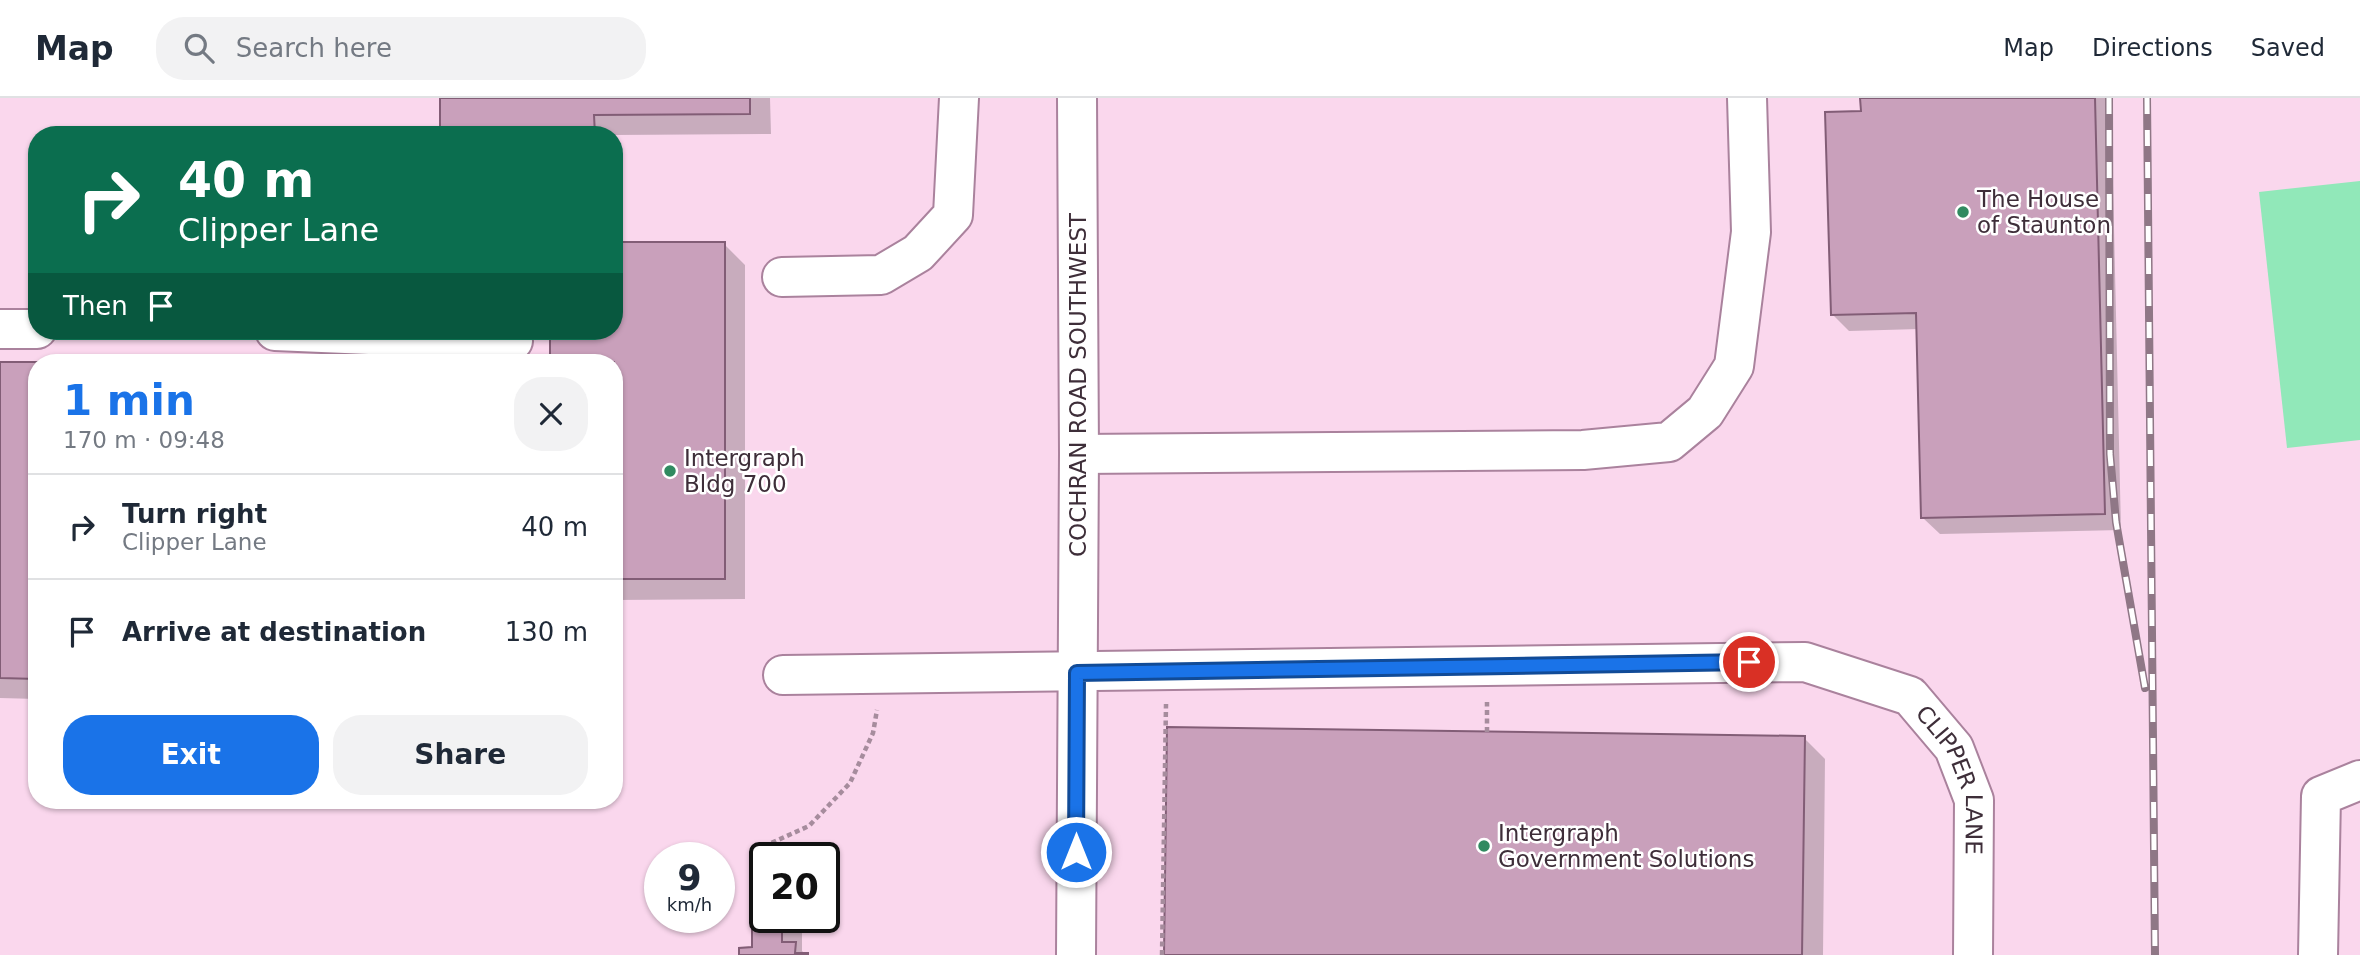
<!DOCTYPE html>
<html lang="en">
<head>
<meta charset="utf-8">
<style>
	body { margin:0; font-family:"DejaVu Sans",sans-serif; background:#f2f2f3; color:#1f2937; height:100vh; display:flex; flex-direction:column; font-size:26px; white-space:nowrap }
	* { box-sizing:border-box; margin:0 }
	p { font-size:23px; color:#747a83 }
	.icon { flex:none; width:38px; height:38px; fill:none; stroke:currentColor; stroke-width:2; stroke-linecap:round; stroke-linejoin:round }
	.map { position:relative; flex:1; overflow:hidden }
	.panel { position:absolute; left:28px; top:256px; width:595px; height:455px; display:flex; flex-direction:column; background:#fff; border-radius:28px; box-shadow:0 2px 5px #0004 }
	.panel>* { flex:none }
	.guide { position:absolute; left:28px; top:28px; width:595px; height:214px; border-radius:28px; box-shadow:0 2px 5px #0004; background:#0b6e4f; color:#fff; overflow:hidden }
	.speed { position:absolute; left:644px; top:744px; display:flex; gap:14px; font-size:35px; font-weight:700; text-align:center }
	.speed>* { display:grid; place-content:center; width:91px; height:91px; border-radius:50%; background:#fff; box-shadow:0 2px 5px #0004; line-height:1 }
	.speed small { font-size:18px; font-weight:400 }
	.speed .limit { border:4px solid #111; border-radius:10px; background:#fff; color:#111 }
	.pin { position:absolute; display:grid; place-items:center; width:60px; height:60px; color:#fff; margin:-30px; border:4px solid #fff; border-radius:50%; box-shadow:0 2px 7px #0007 }
	.me { position:absolute; width:77px; margin:-38px; rotate:0deg; stroke-linejoin:round; filter:drop-shadow(0 0 5px #0008) }
	.turn { display:flex; align-items:center; gap:24px; height:147px; padding:0 35px; font-size:32px }
	.turn .icon { width:91px; height:91px; stroke-width:2.5 }
	.turn b { display:block; font-size:49px; line-height:60px }
	.then { display:flex; align-items:center; height:66px; padding:0 35px; background:#0003; gap:14px; font-size:26px }
	.round { display:grid; place-items:center; flex:none; width:74px; height:74px; border-radius:28px; background:#f2f2f3 }
	.headline { display:flex; align-items:center; justify-content:space-between; height:119px; padding:0 35px }
	h1 { font-size:42px; font-weight:700; line-height:52px; color:#1a73e8 }
	.primary-button { display:flex; gap:14px; margin-top:auto; padding:14px 35px }
	.primary-button a { flex:1; height:80px; border-radius:28px; background:#1a73e8; color:#fff; font-size:28px; font-weight:700; line-height:80px; text-align:center }
	.primary-button a+a { background:#f2f2f3; color:#1f2937 }
	ul { padding:0; list-style:none }
	li { display:flex; align-items:center; gap:21px; height:105px; padding:0 35px; border-top:2px solid #e0e1e3 }
	li div { flex:1 }
	li b { display:block; font-size:26px }
	li em { font-style:normal }
	header { display:flex; align-items:center; gap:42px; box-sizing:border-box; height:98px; padding:0 35px; background:#fff; border-bottom:2px solid #e0e1e3 }
	header strong { font-size:33px }
	nav { display:flex; gap:38px; margin-inline-start:auto; font-size:24px }
	.search { width:490px; height:63px; background:#f2f2f3; display:flex; align-items:center; gap:18px; box-sizing:border-box; padding:0 24px; border-radius:28px; color:#747a83; font-size:26px }
	.map>svg:first-child { display:block }
	.green { fill:#91e8b9 }
	.shadow { fill:#0003 }
	.building { fill:#c9a0bb; stroke:#825d76; stroke-width:2 }
	.lines { fill:none; stroke-linecap:round; stroke-linejoin:round }
	.minor-casing { stroke:#aa829d; stroke-width:42 }
	.path { stroke:#a68c9d; stroke-width:4.5; stroke-dasharray:5 3.5; stroke-linecap:butt }
	.minor { stroke:#fff; stroke-width:38 }
	.rail-casing { stroke:#8f7786; stroke-width:8 }
	.rail { stroke:#fff; stroke-width:5; stroke-dasharray:16; stroke-linecap:butt }
	.route-casing { stroke:#114b97; stroke-width:18 }
	.route { stroke:#1a73e8; stroke-width:12 }
	.poi-dot { fill:#308a60; stroke:#fff; stroke-width:2.5 }
	.labels { text-anchor:middle; stroke-width:5; stroke-linejoin:round; paint-order:stroke }
	.poi-label { font-size:23px; fill:#3e2e39; stroke:#fff; text-anchor:start }
	.street-label { font-size:23px; fill:#3e2e39; stroke:#fff }
</style>
</head>
<body>
<header>
<strong>Map</strong>
<div class="search"><svg class="icon" aria-label="search" viewBox="0 0 24 24"><circle cx="10" cy="10" r="6"/><path d="M15 15l6 6"/></svg>Search here</div>
<nav><a>Map</a><a>Directions</a><a>Saved</a></nav>
</header>
<div class="map">
<svg width="2360" height="857" viewBox="0 0 2360 857">
	<rect width="100%" height="100%" fill="#fad7ed"/>
	<!-- green -->
	<path class="green" d="M2360 83V342L2287 350 2259 94Z"/>
	<!-- shadow -->
	<path class="shadow" d="M442 0H770L771 36 614 37 616 146H724L745 167V501L617 502V533H614V264H552V233H614V37H447L442 32Z
		M1862 0H2111L2121 432 1940 436 1923 420 1919 231 1849 233 1832 216 1862 15Z
		M0 266H37V601L0 600Z
		M1804 640 1825 661 1823 857H1165Z
		M765 819H790L802 831V853L805 856 754 851Z"/>
	<!-- building -->
	<path class="building" d="M440 0H750V16L594 17 595 37H571L572 31 440 32Z
		M1860 0H2095L2105 416 1921 420 1916 215 1831 217 1825 14 1861 13Z
		M614 144H725V481H614V264H550V233H614Z
		M0 264H37V581L0 580Z
		M1167 629 1805 638 1802 857H1164Z
		M752 808H765V819H782V844H796L795 855H808V857H739V850L752 849Z"/>
	<g class="lines">
		<defs>
			<g id="minor">
				<path d="M782 179 881 177 918 155 953 117 959 0"/>
				<path d="M0 231H37"/>
				<path d="M275 233 513 243"/>
				<path d="M1079 356 1583 352 1669 344 1705 314 1734 268 1751 134 1747 0"/>
				<path id="s1" d="M783 577 1805 564 1910 598 1954 650 1974 702 1973 857"/>
				<path d="M1076 857 1079 356 1077 0"/>
				<path d="M2318 857 2321 698 2360 682"/>
			</g>
		</defs>
		<!-- minor casing -->
		<use href="#minor" class="minor-casing"/>
		<!-- path -->
		<path class="path" d="M1487 634V604
			M767 760 769 746 809 728 850 685 873 635 877 612
			M763 788 765 777
			M1162 857 1166 606"/>
		<!-- minor -->
		<use href="#minor" class="minor"/>
		<defs>
			<path id="rail" d="M2109 0 2110 356 2116 424 2145 590
				M2147 0 2155 857"/>
		</defs>
		<!-- rail casing -->
		<use href="#rail" class="rail-casing"/>
		<!-- rail -->
		<use href="#rail" class="rail"/>
	</g>
	<g class="lines">
		<defs>
			<path id="route" d="M1076 754 1077 575 1749 564"/>
		</defs>
		<!-- route casing -->
		<use href="#route" class="route-casing"/>
		<!-- route -->
		<use href="#route" class="route"/>
	</g>
	<!-- markers -->
	<g class="poi-dot">
		<circle cx="1963" cy="114" r="7"/>
		<circle cx="670" cy="373" r="7"/>
		<circle cx="1484" cy="748" r="7"/>
	</g>
	<g class="labels">
		<!-- poi labels -->
		<g class="poi-label">
			<text x="1977" y="109">The House<tspan x="1977" dy="26">of Staunton</tspan></text>
			<text x="684" y="368">Intergraph<tspan x="684" dy="26">Bldg 700</tspan></text>
			<text x="1498" y="743">Intergraph<tspan x="1498" dy="26">Government Solutions</tspan></text>
		</g>
		<!-- street labels -->
		<g class="street-label">
			<text transform="translate(1078 287) rotate(-90)" y="8">COCHRAN ROAD SOUTHWEST</text>
			<text dy="8" stroke="none"><textPath href="#s1" startOffset="1230">CLIPPER LANE</textPath></text>
		</g>
	</g>
</svg>
<div class="speed"><div>9<small>km/h</small></div><div class="limit">20</div></div>
<div class="pin" style="left:1749px;top:564px;background:#d93025"><svg class="icon" aria-label="arrive" viewBox="0 0 24 24"><path d="M6 21V4h12l-3 4 3 4H6"/></svg></div>
<svg class="me" style="left:1076px;top:754px" viewBox="-20 -20 40 40"><circle r="17" fill="#1a73e8" stroke="#fff" stroke-width="3"/><path d="M0-11L8 9 0 5-8 9z" fill="#fff"/></svg>
<div class="guide">
<div class="turn"><svg class="icon" aria-label="right" viewBox="0 0 24 24"><path d="M7 20v-9h11M14 6l5 5-5 5"/></svg><div><b>40 m</b>Clipper Lane</div></div>
<div class="then">Then<svg class="icon" aria-label="arrive" viewBox="0 0 24 24"><path d="M6 21V4h12l-3 4 3 4H6"/></svg></div>
</div>
<section class="panel">
<div class="headline"><div><h1>1 min</h1><p>170 m · 09:48</p></div><a class="round"><svg class="icon" aria-label="close" viewBox="0 0 24 24"><path d="M6 6l12 12M18 6L6 18"/></svg></a></div>
<ul>
<li><svg class="icon" aria-label="right" viewBox="0 0 24 24"><path d="M7 20v-9h11M14 6l5 5-5 5"/></svg><div><b>Turn right</b><p>Clipper Lane</p></div><em>40 m</em></li>
<li><svg class="icon" aria-label="arrive" viewBox="0 0 24 24"><path d="M6 21V4h12l-3 4 3 4H6"/></svg><div><b>Arrive at destination</b></div><em>130 m</em></li>
</ul>
<div class="primary-button"><a>Exit</a><a>Share</a></div>
</section>
</div>
</body>
</html>
